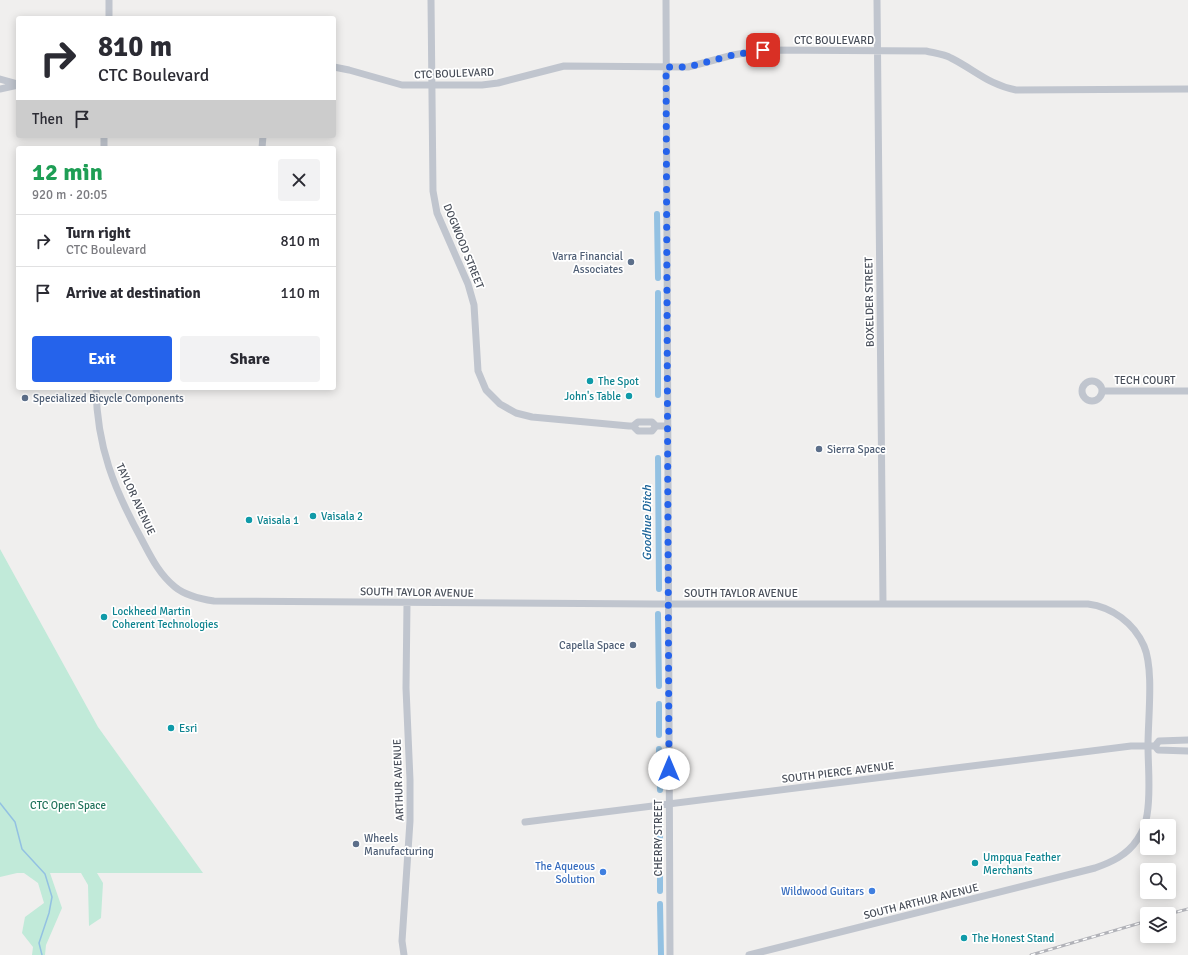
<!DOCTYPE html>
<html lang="en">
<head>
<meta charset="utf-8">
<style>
	body { margin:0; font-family:Signika,sans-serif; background:#f2f2f3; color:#2b2b33; height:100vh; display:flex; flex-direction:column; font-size:15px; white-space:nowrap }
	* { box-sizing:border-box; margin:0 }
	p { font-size:13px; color:#7c7c81 }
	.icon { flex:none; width:22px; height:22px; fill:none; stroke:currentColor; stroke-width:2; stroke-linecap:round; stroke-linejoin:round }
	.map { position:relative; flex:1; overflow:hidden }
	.panel { position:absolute; left:16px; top:146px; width:320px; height:244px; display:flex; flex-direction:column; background:#fff; border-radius:4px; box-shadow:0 2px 10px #0003 }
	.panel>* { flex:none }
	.guide { position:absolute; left:16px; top:16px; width:320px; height:122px; border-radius:4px; box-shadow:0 2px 10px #0003; background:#fff; color:#2b2b33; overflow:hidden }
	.buttons { position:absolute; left:1140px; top:819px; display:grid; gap:8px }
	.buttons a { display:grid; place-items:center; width:36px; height:36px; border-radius:4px; background:#fff; box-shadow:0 2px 10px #0003; font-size:20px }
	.pin { position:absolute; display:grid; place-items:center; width:34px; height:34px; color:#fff; margin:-17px; border-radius:8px; box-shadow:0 2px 6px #0006 }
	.me { position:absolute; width:44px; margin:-22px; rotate:0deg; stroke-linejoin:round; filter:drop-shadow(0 0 3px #0008) }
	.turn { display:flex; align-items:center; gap:14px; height:84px; padding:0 16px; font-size:18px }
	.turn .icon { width:52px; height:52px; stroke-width:2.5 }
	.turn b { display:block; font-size:28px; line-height:34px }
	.then { display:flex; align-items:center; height:38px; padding:0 16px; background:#0003; gap:8px; font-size:15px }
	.round { display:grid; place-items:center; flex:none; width:42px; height:42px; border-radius:4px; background:#f2f2f3 }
	.headline { display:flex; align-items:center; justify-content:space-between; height:68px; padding:0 16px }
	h1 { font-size:24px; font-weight:800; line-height:30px; color:#1e9e55 }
	.cta { display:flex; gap:8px; margin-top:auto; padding:8px 16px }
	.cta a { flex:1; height:46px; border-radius:4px; background:#2563eb; color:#fff; font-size:16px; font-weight:800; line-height:46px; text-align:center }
	.cta a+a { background:#f2f2f3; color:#2b2b33 }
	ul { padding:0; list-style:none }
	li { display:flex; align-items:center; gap:12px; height:52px; padding:0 16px; border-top:1px solid #e1e1e2 }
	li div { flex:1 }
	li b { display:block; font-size:15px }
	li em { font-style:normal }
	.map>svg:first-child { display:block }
	.green { fill:#c1ead9 }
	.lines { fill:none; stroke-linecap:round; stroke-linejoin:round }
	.stream { stroke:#93c1e2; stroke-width:1.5 }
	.canal { stroke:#93c1e2; stroke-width:6 }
	.minor { stroke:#c0c5ce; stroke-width:7 }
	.rail-casing { stroke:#b1b2b8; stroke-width:3 }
	.rail { stroke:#fff; stroke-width:1.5; stroke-dasharray:4.5; stroke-linecap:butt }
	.route { stroke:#2563eb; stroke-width:7; stroke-dasharray:0 12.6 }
	.service-dot { fill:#5c6f8a; stroke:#fff; stroke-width:1.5 }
	.culture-dot { fill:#0f9aa8; stroke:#fff; stroke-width:1.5 }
	.shop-dot { fill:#3f7fe0; stroke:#fff; stroke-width:1.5 }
	.labels { text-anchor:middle; stroke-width:3.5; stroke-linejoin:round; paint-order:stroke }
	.street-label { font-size:11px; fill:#484e59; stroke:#fff }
	.service-label { font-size:11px; fill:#4e5e75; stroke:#fff; text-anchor:start }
	.culture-label { font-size:11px; fill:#0d838f; stroke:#fff; text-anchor:start }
	.park-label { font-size:11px; fill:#21725b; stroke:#fff }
	.shop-label { font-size:11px; fill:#366cbe; stroke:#fff; text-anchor:end }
	.water-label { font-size:12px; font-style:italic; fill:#1c6499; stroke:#fff }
</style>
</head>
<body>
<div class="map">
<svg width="1188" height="955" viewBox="0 0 1188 955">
	<rect width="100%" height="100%" fill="#f0efee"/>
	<!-- green -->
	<path class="green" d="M0 549 98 727 203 873H97L103 883 101 918 89 926 88 885 81 873H50L62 908 46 945 45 955H32L33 947 22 933 25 917 44 903 38 883 24 873H17L0 877Z"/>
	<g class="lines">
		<!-- stream -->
		<path class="stream" d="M0 803 15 822 22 849 45 874 52 897 49 913 39 943 42 955"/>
		<!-- canal -->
		<path class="canal" d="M657 214 658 278
			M658 395V293
			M658 458 659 589
			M658 614 659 686
			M659 704V735
			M659 749 660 790
			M660 814V844
			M660 891V856
			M660 904 661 955"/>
		<!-- minor -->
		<path class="minor" d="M431 0 433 191 437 213 468 284 474 305 478 371 486 390 500 404 516 413 532 417 629 426H633L638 422H652L656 426H668
			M666 0 670 955
			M877 0 883 604
			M109 18V0
			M334 67 349 70 402 85H482L498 83 564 66 688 67 733 55 763 50 926 51C934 53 944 54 951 58 975 70 989 85 1016 90L1188 89
			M0 79 18 84
			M0 89 18 85
			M104 148V136
			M262 148 263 136
			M1082 391a10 10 0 1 1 20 0a10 10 0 1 1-20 0Z
			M96 388C97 447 114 489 142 540 151 557 159 574 175 587 186 596 200 599 214 601L654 604H1088C1112 607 1134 623 1144 646 1154 669 1148 718 1148 745 1148 768 1151 792 1147 815 1146 823 1142 833 1137 840 1127 855 1112 862 1095 868L749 955
			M1103 391H1188
			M633 426 638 431H652L656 426
			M1155 746 1159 741 1188 740
			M525 822 1131 746H1155L1158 750 1188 751
			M404 955 402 941 410 821V780L406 688 407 603"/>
		<defs>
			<path id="rail" d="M1169 914 1188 909
				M1031 955 1147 921"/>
		</defs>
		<!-- rail casing -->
		<use href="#rail" class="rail-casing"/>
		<!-- rail -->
		<use href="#rail" class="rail"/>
	</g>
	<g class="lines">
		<!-- route -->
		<path class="route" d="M669 769 666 67H688L733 55 763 50"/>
	</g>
	<!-- markers -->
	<g class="service-dot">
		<circle cx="631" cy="262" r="4"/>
		<circle cx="25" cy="398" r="4"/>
		<circle cx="819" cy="449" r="4"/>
		<circle cx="633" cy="645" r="4"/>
		<circle cx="356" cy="844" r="4"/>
	</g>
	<g class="culture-dot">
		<circle cx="590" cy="381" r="4"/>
		<circle cx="629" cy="396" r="4"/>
		<circle cx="313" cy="516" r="4"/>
		<circle cx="249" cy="520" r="4"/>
		<circle cx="104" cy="617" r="4"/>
		<circle cx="171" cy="728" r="4"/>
		<circle cx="975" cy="863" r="4"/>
		<circle cx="964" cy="938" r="4"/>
	</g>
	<g class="shop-dot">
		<circle cx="603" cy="872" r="4"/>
		<circle cx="872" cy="891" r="4"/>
	</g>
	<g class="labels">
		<!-- street labels -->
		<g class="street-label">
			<text x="834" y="44">CTC BOULEVARD</text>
			<text transform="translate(454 73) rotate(-2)" y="4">CTC BOULEVARD</text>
			<text transform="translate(464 246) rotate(68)" y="4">DOGWOOD STREET</text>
			<text transform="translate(869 302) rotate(-91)" y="4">BOXELDER STREET</text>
			<text x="1145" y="384">TECH COURT</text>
			<text transform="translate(136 499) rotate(65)" y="4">TAYLOR AVENUE</text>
			<text transform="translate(417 592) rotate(1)" y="4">SOUTH TAYLOR AVENUE</text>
			<text x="741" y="597">SOUTH TAYLOR AVENUE</text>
			<text transform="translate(838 772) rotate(-7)" y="4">SOUTH PIERCE AVENUE</text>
			<text transform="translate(398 780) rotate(-92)" y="4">ARTHUR AVENUE</text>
			<text transform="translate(658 838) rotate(-90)" y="4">CHERRY STREET</text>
			<text transform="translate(921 901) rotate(-14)" y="4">SOUTH ARTHUR AVENUE</text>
		</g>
		<!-- service labels -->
		<g class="service-label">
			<text x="623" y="260" text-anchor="end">Varra Financial<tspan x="623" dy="13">Associates</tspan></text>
			<text x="33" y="402">Specialized Bicycle Components</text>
			<text x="827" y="453">Sierra Space</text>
			<text x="625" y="649" text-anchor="end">Capella Space</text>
			<text x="364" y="842">Wheels<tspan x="364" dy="13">Manufacturing</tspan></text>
		</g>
		<!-- culture labels -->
		<g class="culture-label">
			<text x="598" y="385">The Spot</text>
			<text x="621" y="400" text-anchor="end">John's Table</text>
			<text x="321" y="520">Vaisala 2</text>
			<text x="257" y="524">Vaisala 1</text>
			<text x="112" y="615">Lockheed Martin<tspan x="112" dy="13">Coherent Technologies</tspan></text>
			<text x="179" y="732">Esri</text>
			<text x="983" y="861">Umpqua Feather<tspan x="983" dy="13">Merchants</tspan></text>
			<text x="972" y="942">The Honest Stand</text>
		</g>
		<!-- park labels -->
		<g class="park-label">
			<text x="68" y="809">CTC Open Space</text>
		</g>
		<!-- shop labels -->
		<g class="shop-label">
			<text x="595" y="870">The Aqueous<tspan x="595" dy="13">Solution</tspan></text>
			<text x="864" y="895">Wildwood Guitars</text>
		</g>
		<!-- water labels -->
		<g class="water-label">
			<text transform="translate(647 523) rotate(-90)" y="4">Goodhue Ditch</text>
		</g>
	</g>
</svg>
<div class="buttons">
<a><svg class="icon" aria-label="sound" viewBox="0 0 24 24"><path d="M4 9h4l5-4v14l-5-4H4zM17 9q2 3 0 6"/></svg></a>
<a><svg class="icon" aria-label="search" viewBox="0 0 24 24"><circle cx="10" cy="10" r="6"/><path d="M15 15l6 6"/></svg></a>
<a><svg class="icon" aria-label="layers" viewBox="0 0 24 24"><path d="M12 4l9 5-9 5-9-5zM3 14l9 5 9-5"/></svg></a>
</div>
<div class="pin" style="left:763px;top:50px;background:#d93025"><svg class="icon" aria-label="arrive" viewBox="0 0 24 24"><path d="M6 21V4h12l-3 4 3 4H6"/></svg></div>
<svg class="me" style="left:669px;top:769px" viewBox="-20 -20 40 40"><circle r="19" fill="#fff"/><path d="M0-13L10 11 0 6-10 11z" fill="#2563eb"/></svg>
<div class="guide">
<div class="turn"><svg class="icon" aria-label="right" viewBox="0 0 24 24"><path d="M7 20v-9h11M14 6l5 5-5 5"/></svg><div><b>810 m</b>CTC Boulevard</div></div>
<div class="then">Then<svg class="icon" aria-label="arrive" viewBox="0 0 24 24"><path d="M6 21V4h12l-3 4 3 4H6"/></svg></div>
</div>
<section class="panel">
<div class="headline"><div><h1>12 min</h1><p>920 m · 20:05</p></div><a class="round"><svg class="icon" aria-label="close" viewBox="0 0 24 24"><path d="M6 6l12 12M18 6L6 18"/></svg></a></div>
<ul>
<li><svg class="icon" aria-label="right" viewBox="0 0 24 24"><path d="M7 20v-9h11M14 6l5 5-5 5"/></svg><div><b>Turn right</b><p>CTC Boulevard</p></div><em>810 m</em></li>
<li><svg class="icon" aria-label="arrive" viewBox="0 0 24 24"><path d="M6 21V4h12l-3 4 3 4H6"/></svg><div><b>Arrive at destination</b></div><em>110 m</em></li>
</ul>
<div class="cta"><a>Exit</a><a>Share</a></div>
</section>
</div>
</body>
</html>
